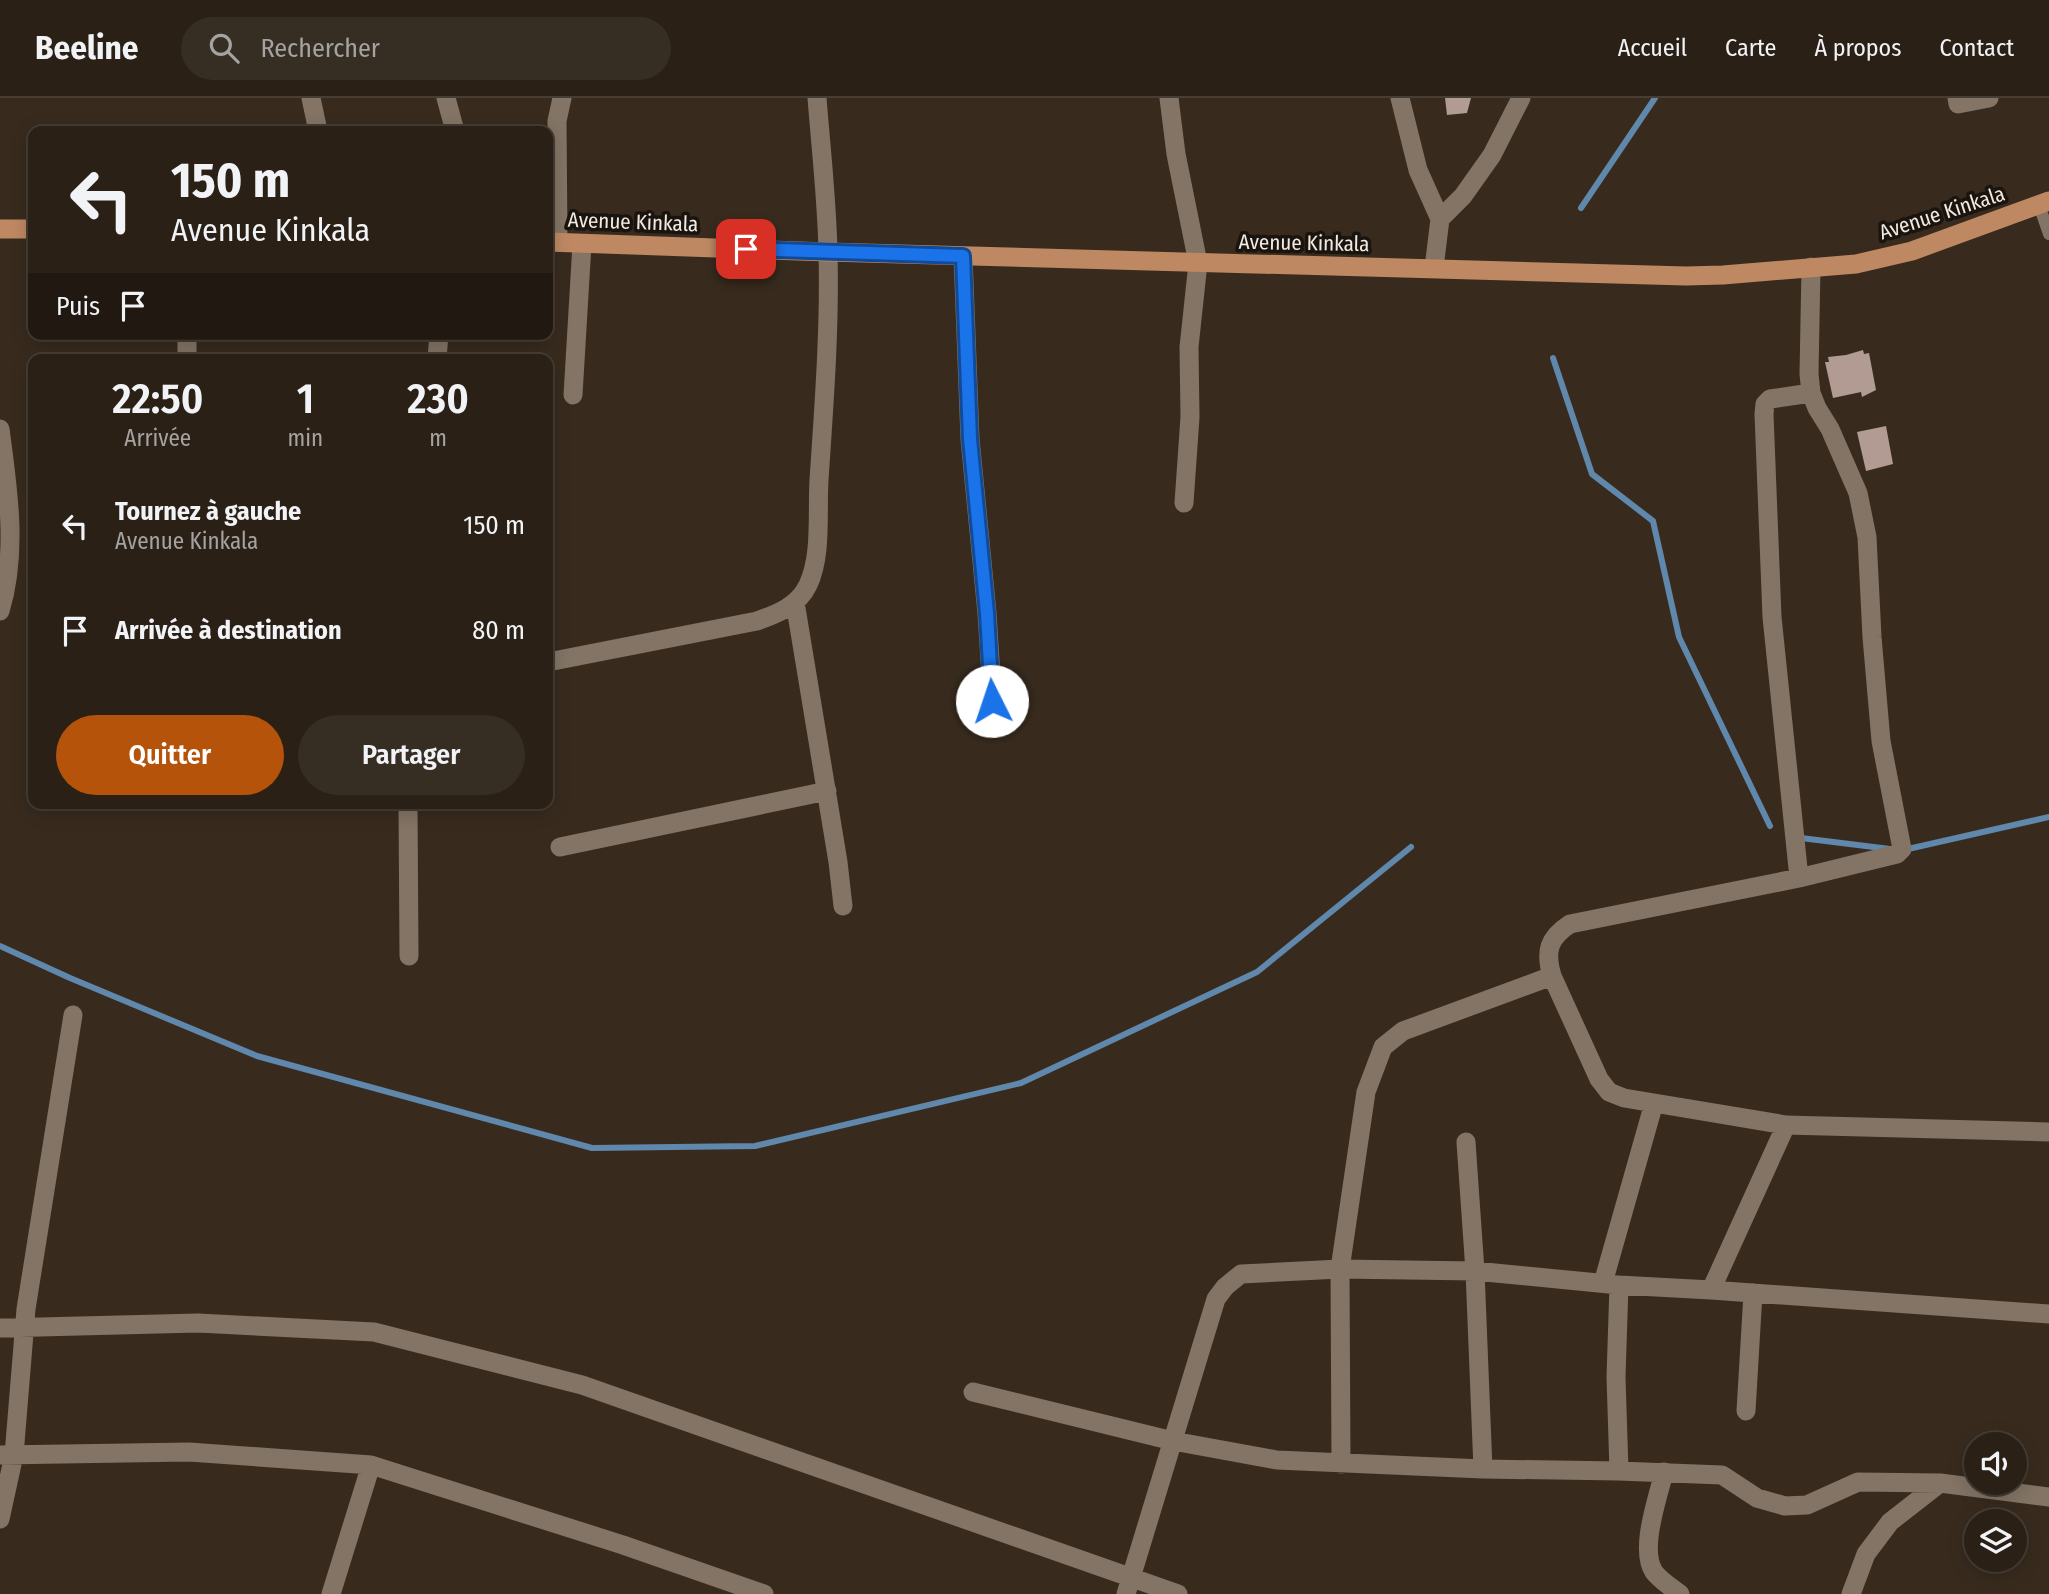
<!DOCTYPE html>
<html lang="fr">
<head>
<meta charset="utf-8">
<style>
	body { margin:0; font-family:"Fira Sans Condensed",sans-serif; background:#362d23; color:#f1f3f6; height:100vh; display:flex; flex-direction:column; font-size:26px; white-space:nowrap }
	* { box-sizing:border-box; margin:0 }
	p { font-size:23px; color:#a5a3a1 }
	.icon { flex:none; width:38px; height:38px; fill:none; stroke:currentColor; stroke-width:2; stroke-linecap:round; stroke-linejoin:round }
	.map { position:relative; flex:1; overflow:hidden }
	.details { position:absolute; left:28px; top:256px; width:525px; height:455px; display:flex; flex-direction:column; background:#2a2016; border-radius:14px; box-shadow:0 4px 18px #0003,0 0 0 2px #463e35 }
	.details>* { flex:none }
	.banner { position:absolute; left:28px; top:28px; width:525px; height:214px; border-radius:14px; box-shadow:0 4px 18px #0003,0 0 0 2px #463e35; background:#2a2016; color:#f1f3f6; overflow:hidden }
	.fabs { position:absolute; left:1964px; top:1334px; display:grid; gap:14px }
	.fabs a { display:grid; place-items:center; width:63px; height:63px; border-radius:50%; background:#2a2016; box-shadow:0 4px 18px #0003,0 0 0 2px #463e35; font-size:35px }
	.pin { position:absolute; display:grid; place-items:center; width:60px; height:60px; color:#fff; margin:-30px; border-radius:14px; box-shadow:0 4px 10px #0006 }
	.me { position:absolute; width:77px; margin:-38px; rotate:356deg; stroke-linejoin:round; filter:drop-shadow(0 0 5px #0008) }
	.turn { display:flex; align-items:center; gap:24px; height:147px; padding:0 28px; font-size:32px }
	.turn .icon { width:91px; height:91px; stroke-width:2.5 }
	.turn b { display:block; font-size:49px; line-height:60px }
	.then { display:flex; align-items:center; height:66px; padding:0 28px; background:#0003; gap:14px; font-size:26px }
	.eta { display:flex; justify-content:space-evenly; align-items:center; height:119px; text-align:center }
	.eta b { font-size:42px; font-weight:600; line-height:49px }
	.primary-button { display:flex; gap:14px; margin-top:auto; padding:14px 28px }
	.primary-button a { flex:1; height:80px; border-radius:42px; background:#b45309; color:#fff; font-size:28px; font-weight:600; line-height:80px; text-align:center }
	.primary-button a+a { background:#362d23; color:#f1f3f6 }
	ul { padding:0; list-style:none }
	li { display:flex; align-items:center; gap:21px; height:105px; padding:0 28px }
	li div { flex:1 }
	li b { display:block; font-size:26px }
	li em { font-style:normal }
	header { display:flex; align-items:center; gap:42px; box-sizing:border-box; height:98px; padding:0 35px; background:#2a2016; border-bottom:2px solid #463e35 }
	header strong { font-size:33px }
	nav { display:flex; gap:38px; margin-inline-start:auto; font-size:24px }
	.search { width:490px; height:63px; background:#362d23; display:flex; align-items:center; gap:18px; box-sizing:border-box; padding:0 24px; border-radius:38px; color:#a5a3a1; font-size:26px }
	.map>svg:first-child { display:block }
	.lines { fill:none; stroke-linecap:round; stroke-linejoin:round }
	.stream { stroke:#6087ac; stroke-width:6 }
	.building { fill:#b29b93 }
	.service { stroke:#837465; stroke-width:12 }
	.minor { stroke:#837465; stroke-width:19 }
	.primary { stroke:#be8863; stroke-width:19 }
	.route-casing { stroke:#114b97; stroke-width:18 }
	.route { stroke:#1a73e8; stroke-width:12 }
	.labels { text-anchor:middle; stroke-width:7; stroke-linejoin:round; paint-order:stroke }
	.street-label { font-size:21px; fill:#f2e9e1; stroke:#1a140f }
</style>
</head>
<body>
<header>
<strong>Beeline</strong>
<div class="search"><svg class="icon" aria-label="search" viewBox="0 0 24 24"><circle cx="10" cy="10" r="6"/><path d="M15 15l6 6"/></svg>Rechercher</div>
<nav><a>Accueil</a><a>Carte</a><a>À propos</a><a>Contact</a></nav>
</header>
<div class="map">
<svg width="2049" height="1496" viewBox="0 0 2049 1496">
	<rect width="100%" height="100%" fill="#382b1e"/>
	<g class="lines">
		<!-- stream -->
		<path class="stream" d="M1581 110 1655 0
			M1553 260 1592 376 1653 423 1679 539 1770 728
			M1801 740 1890 751
			M1908 751 2049 719
			M0 848 70 880 257 958 592 1050 755 1048 1021 985 1257 874 1411 749"/>
	</g>
	<!-- building -->
	<path class="building" d="M1445 0H1471L1467 15 1447 17Z
		M1863 252 1864 256 1869 255 1876 292 1862 299 1861 294 1833 300 1825 264H1829L1828 259 1846 257Z
		M1886 328 1893 366 1866 373 1857 334Z"/>
	<g class="lines">
		<!-- service -->
		<path class="service" d="M2039 107 2049 136"/>
		<!-- minor -->
		<path class="minor" d="M311 0 318 33
			M446 0 455 33
			M1169 0 1176 56 1198 165 1189 249 1190 319 1184 405
			M1400 0 1418 72 1440 121 1434 170
			M1957 0 1958 6 1989 0
			M1440 121 1463 98 1492 57 1521 0
			M558 144 557 23 562 0
			M963 158 970 341 987 515 994 625
			M187 236V261
			M437 261 439 236
			M1811 295 1817 310 1830 331 1858 395 1867 439 1872 539 1881 643 1902 751 1897 756 1799 780 1570 826C1548 840 1545 854 1552 878L1599 981 1609 994 1624 1000 1786 1027 2049 1034
			M573 297 582 146
			M0 331C8 391 18 454 0 513
			M795 504 838 764 843 808
			M548 564 757 523C777 516 798 508 808 487 822 458 817 415 819 382 824 307 830 230 828 154 827 103 821 51 817 0
			M408 705 409 858
			M560 749 827 693
			M1799 780 1772 519 1764 316 1765 306 1770 301 1811 295 1809 276 1811 169
			M1466 1044 1475 1173 1483 1371
			M1603 1185 1654 1005
			M1711 1192 1786 1027
			M0 1230 198 1225 374 1234 582 1287 1178 1496
			M973 1294 1173 1343 1277 1362 1483 1371 1619 1373 1722 1377 1757 1400 1785 1408 1807 1407 1858 1384 1940 1385 2049 1399
			M1746 1313 1753 1195
			M0 1357 189 1354 371 1367 623 1447 764 1496
			M1341 1366 1340 1171 1366 994 1383 949 1403 933 1552 878
			M1619 1373 1616 1279 1619 1187
			M1664 1374C1658 1400 1639 1451 1654 1474 1661 1483 1671 1489 1680 1496
			M0 1421 14 1357 26 1211 73 917
			M331 1496 371 1367
			M1126 1496 1216 1201 1225 1189 1241 1176 1340 1171 1475 1173 1619 1187 1711 1192 2049 1216
			M1851 1496 1866 1456 1890 1424 1940 1385"/>
		<!-- primary -->
		<path class="primary" d="M0 131H33
			M548 144 828 154 1686 178 1723 177 1856 166 1912 153 2049 103"/>
	</g>
	<g class="lines">
		<defs>
			<path id="route" d="M746 151 963 158 970 341 987 515 992 603"/>
		</defs>
		<!-- route casing -->
		<use href="#route" class="route-casing"/>
		<!-- route -->
		<use href="#route" class="route"/>
	</g>
	<g class="labels">
		<!-- street labels -->
		<g class="street-label">
			<text transform="translate(1942 115) rotate(-18)" y="7">Avenue Kinkala</text>
			<text transform="translate(633 124) rotate(2)" y="7">Avenue Kinkala</text>
			<text transform="translate(1304 145) rotate(1)" y="7">Avenue Kinkala</text>
		</g>
	</g>
</svg>
<div class="fabs">
<a><svg class="icon" aria-label="sound" viewBox="0 0 24 24"><path d="M4 9h4l5-4v14l-5-4H4zM17 9q2 3 0 6"/></svg></a>
<a><svg class="icon" aria-label="layers" viewBox="0 0 24 24"><path d="M12 4l9 5-9 5-9-5zM3 14l9 5 9-5"/></svg></a>
</div>
<div class="pin" style="left:746px;top:151px;background:#d93025"><svg class="icon" aria-label="arrive" viewBox="0 0 24 24"><path d="M6 21V4h12l-3 4 3 4H6"/></svg></div>
<svg class="me" style="left:992px;top:603px" viewBox="-20 -20 40 40"><circle r="19" fill="#fff"/><path d="M0-13L10 11 0 6-10 11z" fill="#1a73e8"/></svg>
<div class="banner">
<div class="turn"><svg class="icon" aria-label="left" viewBox="0 0 24 24"><path d="M17 20v-9H6M10 6l-5 5 5 5"/></svg><div><b>150 m</b>Avenue Kinkala</div></div>
<div class="then">Puis<svg class="icon" aria-label="arrive" viewBox="0 0 24 24"><path d="M6 21V4h12l-3 4 3 4H6"/></svg></div>
</div>
<section class="details">
<div class="eta">
<div><b>22:50</b><p>Arrivée</p></div>
<div><b>1</b><p>min</p></div>
<div><b>230</b><p>m</p></div>
</div>
<ul>
<li><svg class="icon" aria-label="left" viewBox="0 0 24 24"><path d="M17 20v-9H6M10 6l-5 5 5 5"/></svg><div><b>Tournez à gauche</b><p>Avenue Kinkala</p></div><em>150 m</em></li>
<li><svg class="icon" aria-label="arrive" viewBox="0 0 24 24"><path d="M6 21V4h12l-3 4 3 4H6"/></svg><div><b>Arrivée à destination</b></div><em>80 m</em></li>
</ul>
<div class="primary-button"><a>Quitter</a><a>Partager</a></div>
</section>
</div>
</body>
</html>
